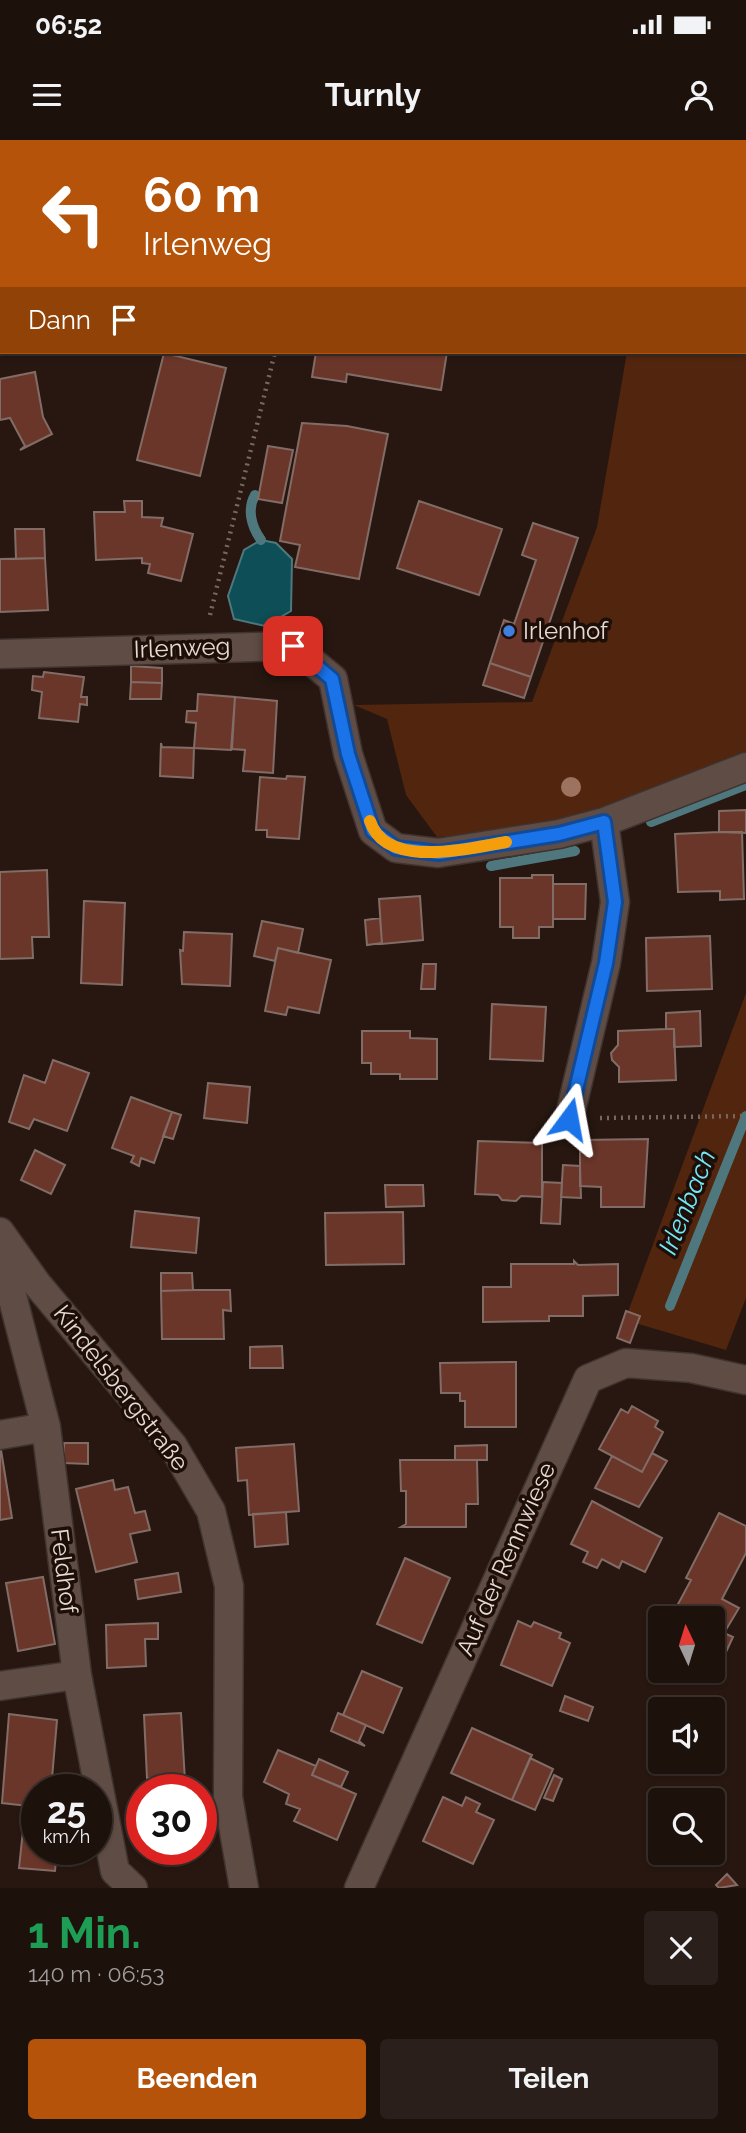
<!DOCTYPE html>
<html lang="de">
<head>
<meta charset="utf-8">
<style>
	body { margin:0; font-family:Raleway,sans-serif; background:#2a1f1a; color:#f1f3f6; height:100vh; display:flex; flex-direction:column; font-size:26px; white-space:nowrap }
	* { box-sizing:border-box; margin:0 }
	p { font-size:23px; color:#a09d9d }
	.icon { flex:none; width:38px; height:38px; fill:none; stroke:currentColor; stroke-width:2; stroke-linecap:round; stroke-linejoin:round }
	.map { position:relative; height:1748px; overflow:hidden }
	.details { display:flex; flex-direction:column; background:#1d110c; flex:1 }
	.details>* { flex:none }
	.hud { position:absolute; left:0px; top:0px; width:747px; height:214px; box-shadow:0 2px 5px #0004,0 0 0 2px #3b312d; background:#b45309; color:#fff; overflow:hidden }
	.needle { width:46px; rotate:356deg }
	.buttons { position:absolute; left:648px; top:1466px; display:grid; gap:14px }
	.buttons a { display:grid; place-items:center; width:77px; height:77px; border-radius:7px; background:#1d110c; box-shadow:0 2px 5px #0004,0 0 0 2px #3b312d; font-size:35px }
	.speed { position:absolute; left:21px; top:1634px; display:flex; gap:14px; font-size:35px; font-weight:700; text-align:center }
	.speed>* { display:grid; place-content:center; width:91px; height:91px; border-radius:50%; background:#1d110c; box-shadow:0 2px 5px #0004,0 0 0 2px #3b312d; line-height:1 }
	.speed small { font-size:18px; font-weight:400 }
	.speed .limit { border:10px solid #d22; background:#fff; color:#111 }
	.pin { position:absolute; display:grid; place-items:center; width:60px; height:60px; color:#fff; margin:-30px; border-radius:14px; box-shadow:0 4px 10px #0006 }
	.me { position:absolute; width:77px; margin:-38px; rotate:13deg; stroke-linejoin:round; filter:drop-shadow(0 0 5px #0008) }
	.turn { display:flex; align-items:center; gap:24px; height:147px; padding:0 28px; font-size:32px }
	.turn .icon { width:91px; height:91px; stroke-width:2.5 }
	.turn b { display:block; font-size:49px; line-height:60px }
	.then { display:flex; align-items:center; height:66px; padding:0 28px; background:#0003; gap:14px; font-size:26px }
	.round { display:grid; place-items:center; flex:none; width:74px; height:74px; border-radius:7px; background:#2a1f1a }
	.head { display:flex; align-items:center; justify-content:space-between; height:119px; padding:0 28px }
	h1 { font-size:42px; font-weight:700; line-height:52px; color:#1e9e55 }
	.button { display:flex; gap:14px; margin-top:auto; padding:14px 28px }
	.button a { flex:1; height:80px; border-radius:7px; background:#b45309; color:#fff; font-size:28px; font-weight:700; line-height:80px; text-align:center }
	.button a+a { background:#2a1f1a; color:#f1f3f6 }
	.status { display:flex; justify-content:space-between; align-items:center; height:49px; padding:0 35px; background:#1d110c; direction:ltr }
	.status svg { height:19px; fill:currentColor }
	header { display:flex; justify-content:space-between; align-items:center; height:91px; padding:0 28px; background:#1d110c; font-size:32px; font-weight:700 }
	.map>svg:first-child { display:block }
	.green { fill:#51250e }
	.water { fill:#0d4e57; stroke:#4e787d; stroke-width:2 }
	.lines { fill:none; stroke-linecap:round; stroke-linejoin:round }
	.stream { stroke:#4e787d; stroke-width:10 }
	.building { fill:#6a3629; stroke:#826c66; stroke-width:2 }
	.street-casing { stroke:#3e3330; stroke-width:31 }
	.path { stroke:#756861; stroke-width:4.5; stroke-dasharray:2 5; stroke-linecap:butt }
	.street { stroke:#5f4c44; stroke-width:28 }
	.tree { fill:#9d725e }
	.route-casing { stroke:#114b97; stroke-width:18 }
	.route { stroke:#1a73e8; stroke-width:12 }
	.slow { stroke:#f59e0b; stroke-width:12 }
	.shop-dot { fill:#3f7fe0; stroke:#1d0e07; stroke-width:2.5 }
	.labels { text-anchor:middle; stroke-width:7; stroke-linejoin:round; paint-order:stroke }
	.poi-label { font-size:24px; fill:#e5dad5; stroke:#1d0e07; text-anchor:start }
	.street-label { font-size:24px; fill:#e5dad5; stroke:#1d0e07 }
	.water-label { font-size:26px; font-style:italic; fill:#74e8fb; stroke:#1d0e07 }
</style>
</head>
<body>
<div class="status"><b>06:52</b><svg viewBox="0 0 49 12"><path d="M0 12V9h3v3zM5 12V6h3v6zM10 12V3h3v9zM15 12V0h3v12zM26 1h20v11H26zM47 4h2v5h-2z"/></svg></div>
<header><svg class="icon" aria-label="menu" viewBox="0 0 24 24"><path d="M4 6h16M4 12h16M4 18h16"/></svg>Turnly<svg class="icon" aria-label="person" viewBox="0 0 24 24"><circle cx="12" cy="8" r="4"/><path d="M4 21q1-7 8-7t8 7"/></svg></header>
<div class="map">
<svg width="746" height="1748" viewBox="0 0 746 1748">
	<rect width="100%" height="100%" fill="#271710"/>
	<!-- green -->
	<path class="green" d="M603 0H746V612L583 675 494 693 437 697 406 655 387 579 354 565 532 562 597 387 627 212H746V2Z
		M746 853V1158L726 1210 625 1180Z"/>
	<!-- water -->
	<path class="water" d="M261 400 276 403 292 419 291 471 265 486 234 479 228 456 244 410Z"/>
	<g class="lines">
		<!-- stream -->
		<path class="stream" d="M255 355C247 369 251 386 261 400
			M651 682 746 645
			M491 726 575 711
			M670 1166 746 976"/>
	</g>
	<!-- building -->
	<path class="building" d="M316 212H447L441 250 347 234 346 242 312 237Z
		M164 213 226 228 200 336 137 320Z
		M35 232 43 277 52 294 20 310 25 306 10 278 0 280V239Z
		M302 283 347 286 388 294 359 439 295 427 300 405 280 401Z
		M268 306 293 310 282 363 258 359Z
		M124 361H142V377L163 378 161 386 193 394 181 441 148 433 150 424 142 423V418L96 420 94 372H125Z
		M419 361 502 389 479 455 397 428Z
		M533 383 578 398 531 537 490 523 504 480 514 484 536 420 522 415Z
		M15 389H44L45 418 16 419Z
		M45 418 48 470 0 472V419Z
		M490 523 531 537 524 558 483 545Z
		M131 526 162 528V543L131 542Z
		M44 532 84 537 81 557H87V565L80 564 78 582 39 578 42 552 32 550 33 536 43 537Z
		M131 542 162 543 161 559H130Z
		M198 554 235 557 231 610 194 608 196 583 186 582 187 571H197Z
		M235 557 277 561 273 633 243 631 245 610 232 609Z
		M161 603 162 607 194 608 193 638 160 636Z
		M287 636 305 637 299 699 267 697V690H256L260 637 286 639Z
		M746 670V693L719 692V671Z
		M719 692H742L744 759 720 760V751L678 752 675 694Z
		M47 730 49 797H32L33 818 0 819V732Z
		M532 735H553V787H539V798H513V787H500V738H532Z
		M553 744H586L585 779H553Z
		M420 756 423 800 382 804 379 759Z
		M84 761 125 763 122 845 81 843Z
		M380 778 382 803 367 805 365 780Z
		M262 781 303 789 298 813 278 808 275 821 254 816Z
		M184 792 232 794 230 846 182 844 180 810 183 811Z
		M710 796 712 849 647 851 646 798Z
		M278 808 331 820 319 873 288 867 286 875 265 871Z
		M423 824H436L435 849H421Z
		M492 864 546 867 543 921 490 919Z
		M700 871 701 906 674 907V889H666V873Z
		M666 889H674L676 940 619 942V927L612 920 611 913 618 905V891Z
		M362 891H410V898L437 899V939H400V934H371V923H362Z
		M53 920 89 933 67 991 34 979 29 989 9 982 24 935 45 943Z
		M208 943 250 947 247 983 204 978Z
		M131 957 172 972 154 1023 141 1018 139 1026 131 1022 134 1016 112 1008Z
		M172 972 181 975 173 999 163 996Z
		M648 999 644 1067H601V1047L580 1046V1000Z
		M478 1001 542 1003V1057L521 1056 516 1061 502 1060 498 1055 475 1054Z
		M35 1010 65 1025 51 1054 21 1040Z
		M563 1025 580 1026 581 1058 561 1057Z
		M543 1042 562 1043 560 1084 541 1083Z
		M385 1045H423L424 1066 386 1067Z
		M135 1071 199 1078 196 1113 131 1107Z
		M403 1072 404 1124 326 1125 325 1073Z
		M574 1121 578 1125 618 1124V1155L583 1156V1176H549V1181L483 1182V1147H511V1124H574Z
		M161 1133H192L193 1150 161 1151Z
		M193 1150H230L231 1171 223 1170 224 1199H162L161 1151Z
		M626 1171 640 1176 630 1203 617 1198Z
		M282 1206 283 1228H250V1207Z
		M516 1222V1287H465V1261H460V1253H441L440 1223Z
		M632 1266 658 1281 655 1287 663 1292 642 1332 599 1309 621 1269 628 1273Z
		M64 1303H88V1324L64 1323Z
		M294 1304 299 1371 249 1375 247 1340 238 1341 236 1308Z
		M487 1305V1320H455V1306Z
		M1 1310 12 1378 0 1380V1311Z
		M652 1313 667 1321 639 1367 595 1348 612 1316 642 1332Z
		M400 1320H477L478 1364H466V1387H401L406 1384V1351H401Z
		M113 1340 115 1350 128 1347 135 1373 145 1371 150 1390 130 1394 137 1422 96 1432 76 1349Z
		M592 1361 662 1398 645 1432 622 1421 619 1428 602 1419 597 1428 583 1422 588 1412 571 1404Z
		M286 1372 288 1404 255 1407 253 1374Z
		M719 1373 746 1386V1413L722 1459 739 1468 724 1493 733 1497 714 1538 699 1531H712V1479H697L698 1476 677 1466 691 1440 686 1438Z
		M405 1418 450 1438 422 1503 377 1484Z
		M178 1433 181 1452 138 1459 135 1440Z
		M43 1437 55 1504 18 1511 6 1443Z
		M518 1481 531 1487 534 1482 561 1493 559 1498 570 1503 552 1546 501 1525Z
		M158 1483V1499H145L146 1526 107 1528 106 1485Z
		M362 1531 402 1548 383 1593 343 1575Z
		M565 1556 593 1567 588 1581 560 1571Z
		M181 1573 185 1641 161 1642 160 1638H147L144 1575Z
		M338 1573 366 1585 359 1601 365 1606 331 1591Z
		M9 1574 57 1580 51 1650H37V1667L2 1663Z
		M472 1588 532 1615 512 1660 451 1633Z
		M278 1610 316 1626 312 1635 356 1654 337 1700 294 1681 300 1669 286 1664 289 1654 264 1642Z
		M530 1618 553 1629 535 1670 512 1660Z
		M319 1619 348 1632 341 1647 312 1635Z
		M554 1635 562 1639 553 1661 544 1658Z
		M443 1657 462 1666 466 1657 480 1664 476 1672 494 1680 473 1724 423 1701Z
		M23 1690 37 1692V1710H57L55 1731 19 1728Z
		M727 1734 737 1745 719 1748 716 1745Z"/>
	<g class="lines">
		<defs>
			<path id="street" d="M0 514 293 506 333 539 348 614 373 691 396 708 438 713 559 694 604 682 746 627
				M569 979 606 823 615 762 604 682
				M0 1092 37 1144 173 1306 211 1371 229 1446 228 1657 244 1748
				M0 1109 46 1287 77 1535 115 1731 133 1748
				M0 1295 46 1287
				M0 1546 77 1535
				M359 1748 588 1239 626 1223 691 1228 746 1240"/>
		</defs>
		<!-- street casing -->
		<use href="#street" class="street-casing"/>
		<!-- path -->
		<path class="path" d="M327 2V0
			M210 475 275 212
			M600 978 746 976"/>
		<!-- street -->
		<use href="#street" class="street"/>
	</g>
	<!-- trees -->
	<circle class="tree" cx="571" cy="647" r="10"/>
	<g class="lines">
		<defs>
			<path id="route" d="M293 506 332 539 348 614 373 691 396 708 439 713 559 694 604 682 615 762 606 823 569 979"/>
		</defs>
		<!-- route casing -->
		<use href="#route" class="route-casing"/>
		<!-- route -->
		<use href="#route" class="route"/>
		<!-- slow -->
		<path class="slow" d="M370 681C386 730 469 708 506 702"/>
	</g>
	<!-- markers -->
	<circle class="shop-dot" cx="509" cy="491" r="7"/>
	<g class="labels">
		<!-- poi labels -->
		<g class="poi-label">
			<text x="523" y="499">Irlenhof</text>
		</g>
		<!-- street labels -->
		<g class="street-label">
			<text transform="translate(182 508) rotate(-2)" y="8">Irlenweg</text>
			<text transform="translate(121 1248) rotate(52)" y="8">Kindelsbergstraße</text>
			<text transform="translate(506 1419) rotate(-66)" y="8">Auf der Rennwiese</text>
			<text transform="translate(64 1431) rotate(83)" y="8">Feldhof</text>
		</g>
		<!-- water labels -->
		<g class="water-label">
			<text transform="translate(687 1062) rotate(-68)" y="9">Irlenbach</text>
		</g>
	</g>
</svg>
<div class="buttons">
<a><svg class="needle" viewBox="-14 -14 28 28"><path d="M0-13l5 13h-10z" fill="#e53935"/><path d="M0 13l5-13h-10z" fill="#a09d9d"/></svg></a>
<a><svg class="icon" aria-label="sound" viewBox="0 0 24 24"><path d="M4 9h4l5-4v14l-5-4H4zM17 9q2 3 0 6"/></svg></a>
<a><svg class="icon" aria-label="search" viewBox="0 0 24 24"><circle cx="10" cy="10" r="6"/><path d="M15 15l6 6"/></svg></a>
</div>
<div class="speed"><div>25<small>km/h</small></div><div class="limit">30</div></div>
<div class="pin" style="left:293px;top:506px;background:#d93025"><svg class="icon" aria-label="arrive" viewBox="0 0 24 24"><path d="M6 21V4h12l-3 4 3 4H6"/></svg></div>
<svg class="me" style="left:569px;top:979px" viewBox="-20 -20 40 40"><path d="M0-17L14 15 0 8-14 15z" fill="#1a73e8" stroke="#fff" stroke-width="4"/></svg>
<div class="hud">
<div class="turn"><svg class="icon" aria-label="left" viewBox="0 0 24 24"><path d="M17 20v-9H6M10 6l-5 5 5 5"/></svg><div><b>60 m</b>Irlenweg</div></div>
<div class="then">Dann<svg class="icon" aria-label="arrive" viewBox="0 0 24 24"><path d="M6 21V4h12l-3 4 3 4H6"/></svg></div>
</div>
</div>
<section class="details">
<div class="head"><div><h1>1 Min.</h1><p>140 m · 06:53</p></div><a class="round"><svg class="icon" aria-label="close" viewBox="0 0 24 24"><path d="M6 6l12 12M18 6L6 18"/></svg></a></div>
<div class="button"><a>Beenden</a><a>Teilen</a></div>
</section>
</body>
</html>
